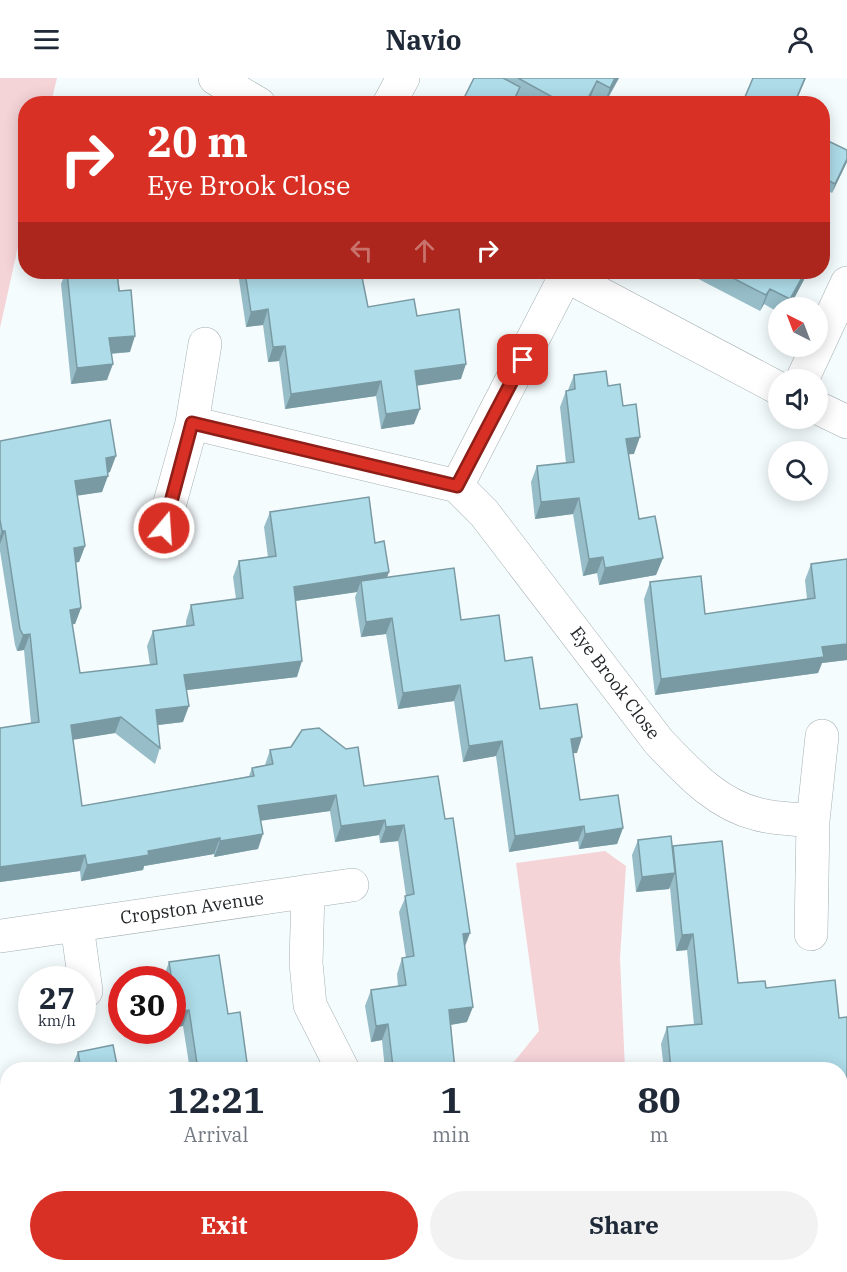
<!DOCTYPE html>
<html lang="en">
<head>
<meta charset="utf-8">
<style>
	body { margin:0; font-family:"IBM Plex Serif",serif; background:#f2f2f3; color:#1f2937; height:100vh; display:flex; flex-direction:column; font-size:22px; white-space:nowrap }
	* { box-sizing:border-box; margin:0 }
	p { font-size:20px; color:#747a83 }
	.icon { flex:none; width:33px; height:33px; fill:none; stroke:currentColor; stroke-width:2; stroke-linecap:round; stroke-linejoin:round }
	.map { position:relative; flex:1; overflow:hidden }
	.drawer { position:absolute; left:0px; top:984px; width:848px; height:210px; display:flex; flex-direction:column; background:#fff; border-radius:24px 24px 0 0; box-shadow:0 3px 15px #0003 }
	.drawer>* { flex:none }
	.banner { position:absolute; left:18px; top:18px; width:812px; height:183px; border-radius:24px; box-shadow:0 3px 15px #0003; background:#d93025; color:#fff; overflow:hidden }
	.needle { width:39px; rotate:318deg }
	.buttons { position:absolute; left:768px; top:219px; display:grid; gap:12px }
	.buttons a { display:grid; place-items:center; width:60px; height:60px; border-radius:50%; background:#fff; box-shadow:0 3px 15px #0003; font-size:30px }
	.speed { position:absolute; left:18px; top:888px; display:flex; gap:12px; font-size:30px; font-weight:700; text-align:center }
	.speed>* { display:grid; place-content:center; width:78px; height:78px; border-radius:50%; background:#fff; box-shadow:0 3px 15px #0003; line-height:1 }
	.speed small { font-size:15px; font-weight:400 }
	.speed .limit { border:9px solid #d22; background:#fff; color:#111 }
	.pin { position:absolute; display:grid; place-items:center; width:51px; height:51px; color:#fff; margin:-26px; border-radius:12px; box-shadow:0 3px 9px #0006 }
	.me { position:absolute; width:66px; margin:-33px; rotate:18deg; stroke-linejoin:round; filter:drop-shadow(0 0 4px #0008) }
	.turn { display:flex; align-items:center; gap:21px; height:126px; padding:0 30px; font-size:27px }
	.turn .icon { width:78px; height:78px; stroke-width:2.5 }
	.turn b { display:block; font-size:42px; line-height:51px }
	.lanes { display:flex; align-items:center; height:57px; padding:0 30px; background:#0003; justify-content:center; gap:30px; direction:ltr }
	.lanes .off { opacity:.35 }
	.eta { display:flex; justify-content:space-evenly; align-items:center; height:102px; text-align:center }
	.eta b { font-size:36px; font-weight:800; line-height:42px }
	.cta { display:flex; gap:12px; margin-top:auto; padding:12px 30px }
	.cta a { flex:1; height:69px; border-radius:36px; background:#d93025; color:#fff; font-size:24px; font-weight:800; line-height:69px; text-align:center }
	.cta a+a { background:#f2f2f3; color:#1f2937 }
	header { display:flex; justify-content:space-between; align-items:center; height:78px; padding:0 30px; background:#fff; font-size:27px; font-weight:800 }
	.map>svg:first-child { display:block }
	.green { fill:#f5d4d8 }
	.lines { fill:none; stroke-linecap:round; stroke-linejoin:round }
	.minor-casing { stroke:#a4afb2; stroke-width:34 }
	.minor { stroke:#fff; stroke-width:33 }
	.wall { fill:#96bdc8 }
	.shaded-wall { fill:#7a9aa3 }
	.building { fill:#aedce9; stroke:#7a9aa3; stroke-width:1.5 }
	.route-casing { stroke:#8d1f18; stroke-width:15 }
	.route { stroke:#d93025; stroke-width:10 }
	.labels { text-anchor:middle; stroke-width:6; stroke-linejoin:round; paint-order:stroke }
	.street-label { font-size:18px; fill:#212527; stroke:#fff }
</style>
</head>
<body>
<header><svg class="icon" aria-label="menu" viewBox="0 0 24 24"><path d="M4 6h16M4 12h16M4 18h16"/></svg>Navio<svg class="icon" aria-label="person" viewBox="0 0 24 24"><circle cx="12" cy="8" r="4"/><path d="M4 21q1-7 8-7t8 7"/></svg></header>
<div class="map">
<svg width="847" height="1194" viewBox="0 0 847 1194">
	<rect width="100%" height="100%" fill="#f5fcfe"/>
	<!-- green -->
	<path class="green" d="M0 0H57L51 25 26 26 25 137 0 250Z
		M605 773 626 788 620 880 625 991H508L539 953 516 785Z"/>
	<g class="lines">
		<defs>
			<path id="minor" d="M215 0 259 26
				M389 26 403 0
				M559 194 778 310
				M802 302 847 205
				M818 330 847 344
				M192 345 457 408 484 435 659 664C687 693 716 726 757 736 774 741 795 741 813 743
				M457 408 566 197
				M163 450 192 345 205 266
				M308 813 306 885 310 927 343 992
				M77 847 86 913
				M811 856 813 743 822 658
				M1 858 352 807
				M267 1186 271 1194
				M475 1186 481 1194
				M355 1194 368 1186"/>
		</defs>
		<!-- minor casing -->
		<use href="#minor" class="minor-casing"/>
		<!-- minor -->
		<use href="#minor" class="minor"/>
	</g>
	<!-- wall -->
	<path class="wall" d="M474 0H619L605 26H601L591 20 588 26H526L516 20 514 26Z
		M822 60 847 72V84L832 115 822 110Z
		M66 194H117L130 274 111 276 107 302 71 306 61 206Z
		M201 194H355L356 199 368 229 417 238 461 301 417 307 414 346 381 351 376 318 285 331 279 283 268 284 263 247 246 249 238 195 202 201Z
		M685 194H808L789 230H778V234L764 226 760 233Z
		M574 297 608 308 623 328 634 376H628L639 441 663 480 656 497 599 507 597 495 583 498 573 436 535 441 531 404 537 388 566 385 560 329 566 313 568 312Z
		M0 363 110 394 108 395 102 414 77 417 85 468 79 484H76L81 530 75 546H72L80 595 150 587 147 568 153 553 186 548V543L191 527 236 521 233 499 239 483 268 479 264 449 270 434 375 465 389 494 386 500 461 542 505 583 540 631 577 675H573L580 722 623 750 617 766 579 771 578 763 509 774 496 678 463 684 454 623 398 631 386 556 361 559 355 519 357 514 295 523 297 599 186 612 183 644 158 647 160 670 155 686 115 655 73 661 82 728 249 698 252 690 265 687 270 672 364 708 445 741 465 869 467 944 451 947 455 992H385L382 962 371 964 365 928 371 912 398 908 397 896 402 880H406L399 834 406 818 398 763 380 765 379 757 335 764 330 733 261 742 258 771 214 779V776L144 788 143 792 81 803 80 793 0 804V650L31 645 24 572 17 573 15 567 0 473Z
		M847 481V582L822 585 818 595 655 617 644 521 650 504 705 536 807 521 805 502 811 486Z
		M638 762 673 770V768L738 905 766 910 839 940 847 939V1031L840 1032V992H664L661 966 667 949 694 947 687 872 676 873 670 809 669 811 636 814 632 777Z
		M169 884 228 936 248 992H190L183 948 172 950V902H164L163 901Z
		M78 974 118 992H76L74 983Z
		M103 1186H111L162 1194H103L102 1190Z
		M511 1186H547L545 1192 526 1194H512Z
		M558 1186H701V1194H559Z"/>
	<!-- shaded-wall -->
	<path class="shaded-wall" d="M615 0H619L604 26 610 10Z
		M805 0H806L795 26H794Z
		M597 3 588 26H585Z
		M520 9 514 26H512Z
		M847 81V84L832 115 835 106Z
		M205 194H238V195L202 201Z
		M805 194H808L789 230H787L790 221Z
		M770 211 764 226 760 233 766 217Z
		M268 231 263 247 246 249 251 234Z
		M135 258 130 274 103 276 109 260Z
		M285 268 279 283 268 284 273 269Z
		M113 286 107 302 71 306 77 290Z
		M466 286 461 301 409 309 415 293Z
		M381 303 376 318 285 331 291 316Z
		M420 331 414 346 381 351 386 336Z
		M640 359 634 376 620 377 626 361Z
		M116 378 110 394 100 396 106 380Z
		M108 398 102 414 69 419 75 403Z
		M579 420 573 436 535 441 541 424Z
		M2 453H5L0 466V458Z
		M85 468 79 484 69 486 74 470Z
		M603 479 597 495 583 498 589 481Z
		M663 480 656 497 599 507 605 490Z
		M389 494 383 510 361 503 357 514 288 524 294 509Z
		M81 530 75 546 64 548 70 532Z
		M392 540 386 556 361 559 366 544Z
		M30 556 24 572 17 573 23 557Z
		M847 566V582L822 585 818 595 655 617 661 601 822 569Z
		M302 583 297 599 179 613 184 597Z
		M460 607 454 623 398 631 403 615Z
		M189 628 183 644 150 648 156 632Z
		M121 639 115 655 66 663 71 647Z
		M582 659 577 675 565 676 571 661Z
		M502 663 496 678 463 684 469 668Z
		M336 717 330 733 253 744 258 728Z
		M385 742 379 757 335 764 341 748Z
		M404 747 398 763 380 765 386 749Z
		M584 748 578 763 509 774 515 758Z
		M623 750 617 766 579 771 585 756Z
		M263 756 258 771 214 779 220 763Z
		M220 760 214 776 144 788 143 792 81 803 87 787 148 773Z
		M85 777 80 793 0 804V789Z
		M675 795 669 811 636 814 642 799Z
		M470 855 464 871 463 856Z
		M693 856 687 872 676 873 682 857Z
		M473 929 467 944 443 948 449 932Z
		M189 932 183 948 172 950V946L177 934Z
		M388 946 382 962 371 964 376 948Z
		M406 988 405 992H392L393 989Z
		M847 1015V1031L840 1032V1016Z
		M8 1116V1131L0 1132V1117Z
		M516 1186H547L545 1192 526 1194H513Z"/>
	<!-- building -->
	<path class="building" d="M474 0H503L520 9 512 26H461Z
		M518 0H615L610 10 597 3 585 26H565Z
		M753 0H805L794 26H742Z
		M822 60 847 72V81L835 106 822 99Z
		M67 194H117L119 213 131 212 135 258 109 260 113 286 77 290Z
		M245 194H355L356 199H362L368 229 414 221 417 238 459 231 466 286 415 293 420 331 386 336 381 303 291 316 285 268 273 269 268 231 251 234Z
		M721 194H805L790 221 770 211 766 217Z
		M606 293 608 308 620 306 623 328 636 326 640 359 626 361 639 441 655 438 663 480 605 490 603 479 589 481 579 420 541 424 537 388 574 384 566 313 575 311 574 297Z
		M110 342 116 378 106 380 108 398 75 403 85 468 74 470 81 530 70 532 80 595 157 586 153 553 194 547 191 527 243 520 239 483 276 478 270 434 369 419 375 465 384 463 389 494 294 509 302 583 184 597 189 628 156 632 160 670 121 639 71 647 82 728 254 698 252 690 273 686 270 672 291 669 302 652 319 650 346 671 358 669 364 708 438 698 445 741 453 740 470 855 463 856 473 929 449 932 455 992H407L406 988 393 989 388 946 376 948 371 912 406 907 402 880 414 878 405 818 414 816 404 747 386 749 385 742 341 748 336 717 258 728 263 756 220 763V760L148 773 149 777 87 787 85 777 0 789V650L39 644 30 556 23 557 20 551 5 453H2L0 442V363Z
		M847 481V566L822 569 824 579 661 601 650 504 701 498 705 536 815 520 811 486Z
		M454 490 461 542 499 537 505 583 532 579 540 631 577 626 582 659 571 661 580 722 618 717 623 750 585 756 584 748 515 758 502 663 469 668 460 607 403 615 392 540 366 544 361 503Z
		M671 758 675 795 642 799 638 762Z
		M722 763 738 905 765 903 766 910 835 902 839 940 847 939V1015L840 1016V992H671L667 949 702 946 693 856 682 857 673 768Z
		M219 877 228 936 240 934 248 992H198L189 932 177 934 169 884Z
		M113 967 118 992H81L78 974Z
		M8 1032V1116L0 1117V1033Z
		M111 1186H161L162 1194H112Z
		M565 1186H701V1194H566Z"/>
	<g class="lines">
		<defs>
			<path id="route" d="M164 450 192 345 457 408 523 282"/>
		</defs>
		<!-- route casing -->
		<use href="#route" class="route-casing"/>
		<!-- route -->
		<use href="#route" class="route"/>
	</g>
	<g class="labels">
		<!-- street labels -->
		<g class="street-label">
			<text transform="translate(615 605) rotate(53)" y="6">Eye Brook Close</text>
			<text transform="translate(192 830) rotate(-8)" y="6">Cropston Avenue</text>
		</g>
	</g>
</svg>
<div class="buttons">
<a><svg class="needle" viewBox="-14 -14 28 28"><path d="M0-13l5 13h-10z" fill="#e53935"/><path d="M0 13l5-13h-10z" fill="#747a83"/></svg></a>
<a><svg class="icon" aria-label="sound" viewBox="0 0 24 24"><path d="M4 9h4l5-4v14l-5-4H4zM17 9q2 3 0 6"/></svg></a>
<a><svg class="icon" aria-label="search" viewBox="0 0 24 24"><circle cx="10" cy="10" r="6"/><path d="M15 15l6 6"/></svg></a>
</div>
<div class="speed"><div>27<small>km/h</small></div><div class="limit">30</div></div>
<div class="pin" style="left:523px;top:282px;background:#d93025"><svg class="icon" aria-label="arrive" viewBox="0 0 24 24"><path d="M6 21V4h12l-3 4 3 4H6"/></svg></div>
<svg class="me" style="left:164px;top:450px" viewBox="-20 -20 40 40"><circle r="17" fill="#d93025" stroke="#fff" stroke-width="3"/><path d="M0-11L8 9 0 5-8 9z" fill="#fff"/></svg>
<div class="banner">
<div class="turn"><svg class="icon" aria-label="right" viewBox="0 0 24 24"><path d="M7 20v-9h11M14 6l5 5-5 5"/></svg><div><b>20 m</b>Eye Brook Close</div></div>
<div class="lanes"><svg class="icon off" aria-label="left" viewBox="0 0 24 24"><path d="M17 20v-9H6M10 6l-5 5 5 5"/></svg><svg class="icon off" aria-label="ahead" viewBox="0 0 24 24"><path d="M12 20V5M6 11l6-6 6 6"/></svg><svg class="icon" aria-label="right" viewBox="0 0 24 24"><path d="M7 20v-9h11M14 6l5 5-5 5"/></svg></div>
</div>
<section class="drawer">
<div class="eta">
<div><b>12:21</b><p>Arrival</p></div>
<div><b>1</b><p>min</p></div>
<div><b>80</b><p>m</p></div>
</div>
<div class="cta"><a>Exit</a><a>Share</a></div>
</section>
</div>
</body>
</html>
